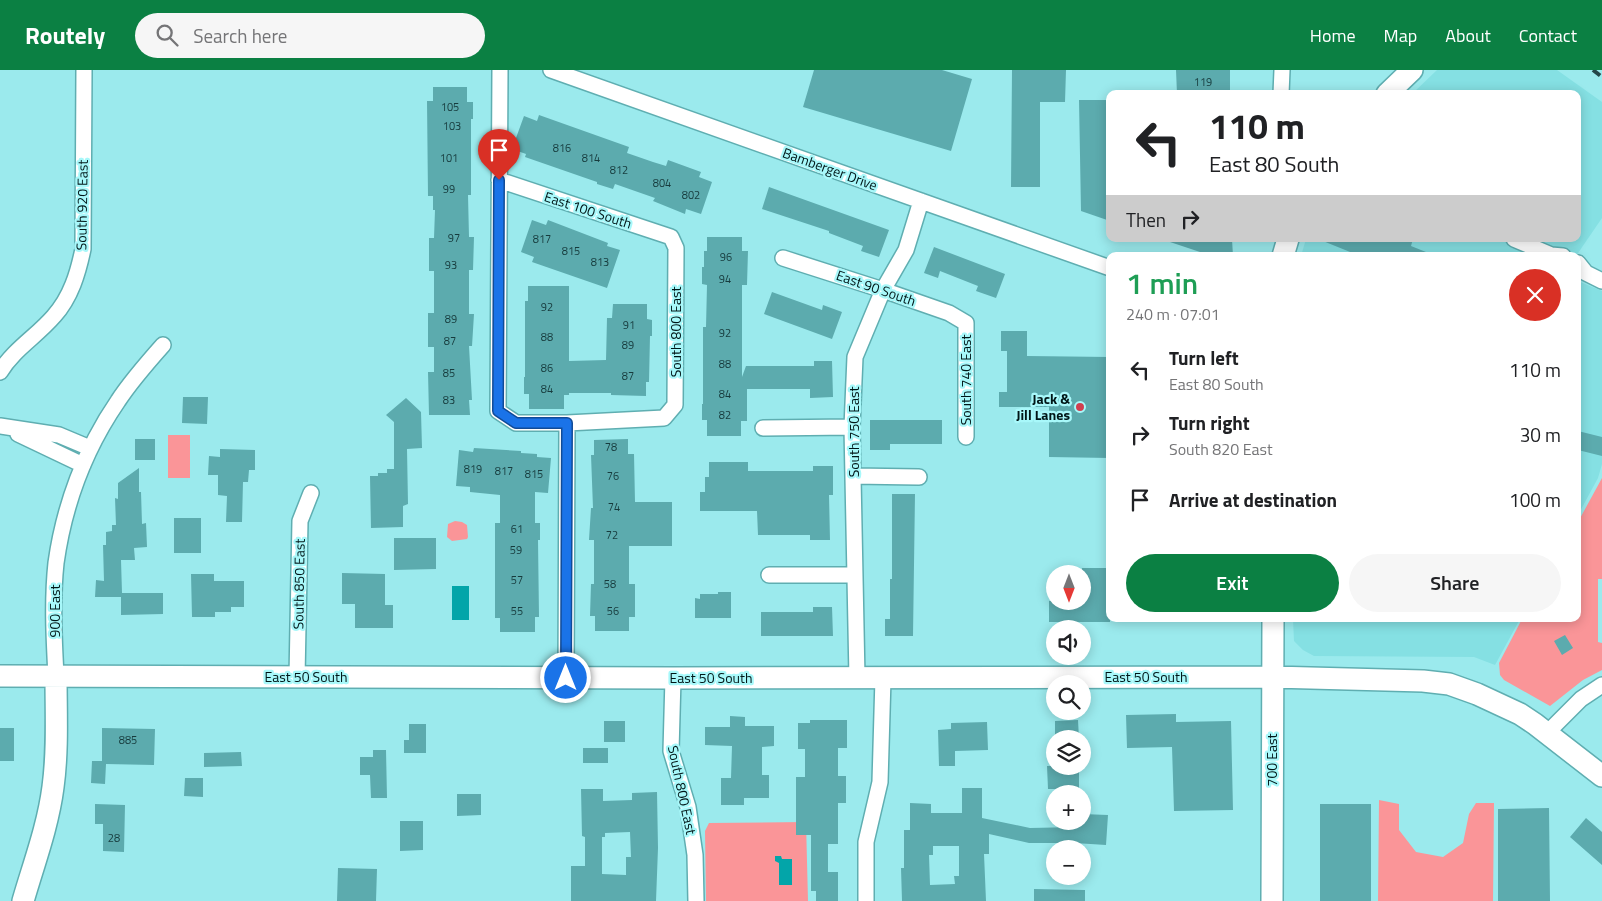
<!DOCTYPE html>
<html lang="en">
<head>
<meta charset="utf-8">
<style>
	body { margin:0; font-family:"Titillium Web",sans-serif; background:#f6f6f6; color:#202124; height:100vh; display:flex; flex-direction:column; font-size:19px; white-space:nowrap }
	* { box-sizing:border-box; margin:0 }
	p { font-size:16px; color:#757577 }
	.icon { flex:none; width:28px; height:28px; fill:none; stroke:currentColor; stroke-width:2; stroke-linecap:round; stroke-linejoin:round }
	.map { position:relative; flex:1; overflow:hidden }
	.sheet { position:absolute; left:1106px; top:182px; width:475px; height:370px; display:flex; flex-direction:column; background:#fff; border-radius:10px; box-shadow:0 2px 12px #0003 }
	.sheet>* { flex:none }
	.guide { position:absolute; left:1106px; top:20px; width:475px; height:152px; border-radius:10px; box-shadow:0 2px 12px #0003; background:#fff; color:#202124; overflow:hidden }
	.needle { width:32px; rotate:180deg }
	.tools { position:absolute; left:1046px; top:495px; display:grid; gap:10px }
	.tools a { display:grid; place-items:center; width:45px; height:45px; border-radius:50%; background:#fff; box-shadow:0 2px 12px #0003; font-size:25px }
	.pin { position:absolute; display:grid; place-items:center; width:42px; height:42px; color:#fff; margin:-51px -21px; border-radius:50% 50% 50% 0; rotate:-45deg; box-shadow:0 0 5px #0007 }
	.pin .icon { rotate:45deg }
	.me { position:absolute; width:55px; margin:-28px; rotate:0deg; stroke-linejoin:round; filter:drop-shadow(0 0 4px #0008) }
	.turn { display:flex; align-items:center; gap:18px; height:105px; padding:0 20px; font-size:22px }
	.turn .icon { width:65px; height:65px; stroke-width:2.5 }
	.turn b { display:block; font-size:35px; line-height:42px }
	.then { display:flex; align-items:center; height:48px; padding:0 20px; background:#0003; gap:10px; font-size:19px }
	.round { display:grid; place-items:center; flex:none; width:52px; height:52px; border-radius:26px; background:#f6f6f6 }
	.head { display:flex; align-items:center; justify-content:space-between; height:85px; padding:0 20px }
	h1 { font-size:30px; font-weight:600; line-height:38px; color:#1e9e55 }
	.button { display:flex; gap:10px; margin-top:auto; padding:10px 20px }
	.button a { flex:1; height:58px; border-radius:30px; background:#0b8043; color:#fff; font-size:20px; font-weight:600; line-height:58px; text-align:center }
	.button a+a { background:#f6f6f6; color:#202124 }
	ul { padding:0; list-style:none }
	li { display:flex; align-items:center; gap:15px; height:65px; padding:0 20px }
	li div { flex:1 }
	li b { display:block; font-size:19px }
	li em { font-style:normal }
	header { display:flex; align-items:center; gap:30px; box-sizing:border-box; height:70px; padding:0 25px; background:#0b8043; color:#fff }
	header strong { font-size:24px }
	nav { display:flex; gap:28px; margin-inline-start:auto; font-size:18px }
	.search { width:350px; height:45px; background:#f6f6f6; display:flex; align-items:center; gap:12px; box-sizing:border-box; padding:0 18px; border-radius:28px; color:#757577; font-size:19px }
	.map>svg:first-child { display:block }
	.built { fill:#85e0e3 }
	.green { fill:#fa9598 }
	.water { fill:#03a5a9 }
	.building { fill:#5cabae; fill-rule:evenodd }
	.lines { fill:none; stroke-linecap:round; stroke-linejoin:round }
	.street-casing { stroke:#5faeb1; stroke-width:18 }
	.secondary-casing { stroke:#5faeb1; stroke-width:24 }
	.street { stroke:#fff; stroke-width:15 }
	.secondary { stroke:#fff; stroke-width:21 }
	.rail { stroke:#244749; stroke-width:4; stroke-dasharray:9 9; stroke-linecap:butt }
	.route-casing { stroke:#114b97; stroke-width:12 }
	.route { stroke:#1a73e8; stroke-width:9 }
	.poi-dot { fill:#cf3f50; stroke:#a8f8fa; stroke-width:2 }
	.labels { text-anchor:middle; stroke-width:4.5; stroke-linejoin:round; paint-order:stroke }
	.number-label { font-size:11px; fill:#173b3d }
	.street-label { font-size:14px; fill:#001617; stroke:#a8f8fa }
	.poi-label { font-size:14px; font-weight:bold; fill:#001617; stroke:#a8f8fa; text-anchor:end }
</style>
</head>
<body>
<header>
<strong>Routely</strong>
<div class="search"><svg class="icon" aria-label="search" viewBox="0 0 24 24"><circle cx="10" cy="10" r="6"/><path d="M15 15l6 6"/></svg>Search here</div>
<nav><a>Home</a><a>Map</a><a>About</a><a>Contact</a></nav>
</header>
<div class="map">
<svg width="1602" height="831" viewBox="0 0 1602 831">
	<rect width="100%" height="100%" fill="#9beaed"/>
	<!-- built -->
	<path class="built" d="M1437 0H1557L1602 32V148L1576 186H1301L1306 169H1578V24H1412Z
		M1578 211 1602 221V394L1598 408 1578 445Z
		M1293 549H1520L1495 595 1474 587 1314 586 1303 580 1294 571Z"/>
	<!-- green -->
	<path class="green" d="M168 365H190V408H168Z
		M1602 408V509H1598V572L1602 573V600L1583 610 1550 636 1504 610 1500 605 1499 593 1522 549H1578V452Z
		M455 451 462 452 467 455 468 467 467 469 452 471 447 467 448 454Z
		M1379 730 1399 734V760L1416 782 1443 787 1463 773 1469 744 1476 733H1494L1493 831H1378Z
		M806 752 808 831H706L705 761 709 753Z"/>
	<!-- water -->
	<path class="water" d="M452 516H469V550H452Z
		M775 786H781L782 789H792V815H779V793L775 791Z"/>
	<!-- building -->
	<path class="building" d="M814 0H942L972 9 951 81 803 37Z
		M1012 0H1066L1065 32H1040V117H1011Z
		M1176 0H1230V24H1177Z
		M433 17H467V32H473V49H471V125H468L469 167H474L473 200H469V244H474L472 276H469L472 330H469L470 345H429L428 302H434V277H428V243H434V201H429V168H434L435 140H433V126H428L427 31H433Z
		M1079 30H1110V151L1081 141Z
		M539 45 629 77 627 83 653 92 666 96 668 90 701 102 699 107 712 112 701 144 686 139 685 144 653 131 655 128 615 114 613 119 597 114V112L525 87 526 84 512 79 524 46 537 51Z
		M769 117 889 160 879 187 861 181 863 176 829 163V161L762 139Z
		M532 150 546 155 548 150 608 173 607 176 620 180 607 218 532 192 534 187 521 182Z
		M707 167H742V181H748L747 215H742V307L746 296H814V291H832L833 327 810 328V319H747V351H741V366H707V350H702V334H703V257H706L707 215 702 214V197H704V181H707Z
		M1168 169H1232L1233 186H1212L1167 171Z
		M1318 169H1413L1411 176 1436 186H1360Z
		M934 177 1005 204 996 228 976 221 978 216 940 201 938 208 924 203Z
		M528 216H569V291L606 290 607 248H612L613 234H647V249L652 250V266H650L649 312H646V326L611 325V323H569V325H564V339H529V324H524V307H525V231H528Z
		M772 222 822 240 823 235 842 242 832 269 764 244Z
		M1001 261H1027V286L1110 287V388L1049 387V337H999V322H1007V281H1001Z
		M183 327H208L207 354 182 353Z
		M406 328 421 342 422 378 407 379 408 434 403 436V457L371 458 370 406H378V403H387V399H394V352L386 345Z
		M870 350H942V374H890V380H870Z
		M1578 361 1602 367V386L1578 380Z
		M135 369H155V390H135Z
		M628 369V384H634L635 432H672V476H629V514H635V547H629V561H595V546H590L591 514H594V470H589L591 438H593L591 385H594V370Z
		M474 378 521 381V383L537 384V387L551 388 548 423 535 422V453H540V470H538L539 547H535V562H500V548H495V453H500V425L470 422V417L456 416 459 380 473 382Z
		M220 379 255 380V400H249L248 412H243L242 452H226L227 426 218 425V405H208L209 386 220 387Z
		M709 392H748V401H813V396H833V425H829L830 470H810V465H758L757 441H700V422H705V407H709Z
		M139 398V422H141L142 454 146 453 147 477 134 478 135 490H121L122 523H163V544L121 545V527H95L96 510 104 511 103 475H106V462L112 461V455H116L115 428 118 429V413Z
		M892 424H915L913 566H885V549H890V509H892Z
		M174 448H201V483H174Z
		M394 468H436V499L394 500Z
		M1082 498H1110V552H1049V531H1082Z
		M342 503 385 504V535H393V558H355V534H342Z
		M191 504H214V511H244V537H231V542H215V547H192Z
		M718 522H731V548H695V528L700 529V524H718Z
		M813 537H832L833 566H761V542H813Z
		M1565 565 1573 578 1562 585 1554 571Z
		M1176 644V652L1231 651 1233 740 1174 741 1172 677 1127 678 1126 645Z
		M730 646 745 647V656H774V676L762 677V705H769V728H744V735H721V708H731L732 676 705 675V657H730Z
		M810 650H847V678H838V706H846V733H838V774H828V802H838V831H816V821H811V765H796V707H805V679H798V653H810Z
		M1078 650 1079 669H1055V651Z
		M604 651H625V672H604Z
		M987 652 988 680 955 681V696H939L938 660 951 659V653Z
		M409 654H426V683H404V670H409Z
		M0 658H14V691H0Z
		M102 658 155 659 154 695 106 694 105 714 91 713 92 691H102Z
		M583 678H608V693H583Z
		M373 680H386L387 728H371L370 705H360V687H373Z
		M241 682 242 696 204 697V683Z
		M1047 696H1079V719H1048Z
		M185 708H203V727L184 726Z
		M962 718H982V748L1030 758 1077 757V751H1082V744L1108 745 1106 775 1059 772V773H1029L989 764V784H984L986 831H902L901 798H904V760H910V733L931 734V743H962ZM933 776H959V806H954L955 814 930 815 929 785H933Z
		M581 719H603V731L632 730V723L657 722 658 778 656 831H571V796H585V767L582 766ZM630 762 631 787H626V805L602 804V767H605V763Z
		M457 724H481V745L457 746Z
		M95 734 125 735 124 782 103 781V754H95Z
		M1320 734H1371V831H1320Z
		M1549 738 1550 831H1498V739Z
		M1586 748 1602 762V795L1570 767Z
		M400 751H423V780L400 781Z
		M338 798 377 799 376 831H337Z
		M1034 819 1085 820V831H1034Z"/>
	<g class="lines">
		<defs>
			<path id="street" d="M551 0 1110 198
				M1281 24 1282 0
				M499 110 671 167 676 178 675 335 664 348 567 353H516L498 341 500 0
				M1514 169 1551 185 1563 186
				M783 188 883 220 949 243 966 253V367
				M1578 193 1586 203 1602 211
				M0 302C14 279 37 266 54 246 71 227 78 203 83 179L84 0
				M0 356 59 365 90 378
				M763 358 852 357
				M18 364 83 395
				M853 406 919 407
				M769 505H855
				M56 606C54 569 52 530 56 493 64 436 85 379 118 331 131 311 147 293 163 275
				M297 607 300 451 311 423
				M566 607 567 353
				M673 608 671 681 688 737 695 785 696 831
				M857 608 852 357 855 287 883 220 906 180 921 131
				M1547 663 1581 629 1602 615
				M866 831V772L880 712 883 608"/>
			<path id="secondary" d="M1387 24 1412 0
				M1283 186 1288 169
				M0 606 673 608 1273 607 1423 611 1449 614 1477 624 1520 644 1535 654 1602 706
				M23 831C34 793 48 756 53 717 58 680 56 643 56 606
				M1272 831 1273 549"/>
		</defs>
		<!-- street casing -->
		<use href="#street" class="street-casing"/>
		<!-- secondary casing -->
		<use href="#secondary" class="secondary-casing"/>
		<!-- street -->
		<use href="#street" class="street"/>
		<!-- secondary -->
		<use href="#secondary" class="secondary"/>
		<!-- rail -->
		<path class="rail" d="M1593 0 1602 7"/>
	</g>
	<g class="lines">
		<defs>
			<path id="route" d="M499 110 498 341 516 353H567L566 608"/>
		</defs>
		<!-- route casing -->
		<use href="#route" class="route-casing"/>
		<!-- route -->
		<use href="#route" class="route"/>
	</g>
	<!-- markers -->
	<circle class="poi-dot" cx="1080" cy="337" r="5"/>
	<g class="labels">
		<!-- number labels -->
		<g class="number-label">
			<text x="1203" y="16">119</text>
			<text x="450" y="41">105</text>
			<text x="452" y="60">103</text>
			<text x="562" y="82">816</text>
			<text x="449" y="92">101</text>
			<text x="591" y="92">814</text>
			<text x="619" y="104">812</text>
			<text x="662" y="117">804</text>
			<text x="449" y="123">99</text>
			<text x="691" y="129">802</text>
			<text x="454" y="172">97</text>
			<text x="542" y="173">817</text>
			<text x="571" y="185">815</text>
			<text x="726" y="191">96</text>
			<text x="600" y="196">813</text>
			<text x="451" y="199">93</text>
			<text x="725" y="213">94</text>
			<text x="547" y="241">92</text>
			<text x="451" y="253">89</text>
			<text x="629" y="259">91</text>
			<text x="725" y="267">92</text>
			<text x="547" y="271">88</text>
			<text x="450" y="275">87</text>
			<text x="628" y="279">89</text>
			<text x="725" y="298">88</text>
			<text x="547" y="302">86</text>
			<text x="449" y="307">85</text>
			<text x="628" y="310">87</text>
			<text x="547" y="323">84</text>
			<text x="725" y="328">84</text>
			<text x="449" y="334">83</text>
			<text x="725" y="349">82</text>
			<text x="611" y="381">78</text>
			<text x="473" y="403">819</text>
			<text x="504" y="405">817</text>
			<text x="534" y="408">815</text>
			<text x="613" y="410">76</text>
			<text x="614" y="441">74</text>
			<text x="517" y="463">61</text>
			<text x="612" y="469">72</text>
			<text x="516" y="484">59</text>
			<text x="517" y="514">57</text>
			<text x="610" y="518">58</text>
			<text x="517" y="545">55</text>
			<text x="613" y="545">56</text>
			<text x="128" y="674">885</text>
			<text x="114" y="772">28</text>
		</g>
		<!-- street labels -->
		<g class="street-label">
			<text transform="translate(830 99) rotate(20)" y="5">Bamberger Drive</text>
			<text transform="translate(82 135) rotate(-89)" y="5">South 920 East</text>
			<text transform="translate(588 140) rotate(18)" y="5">East 100 South</text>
			<text transform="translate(876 218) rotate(19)" y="5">East 90 South</text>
			<text transform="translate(676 262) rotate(-90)" y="5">South 800 East</text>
			<text transform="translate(966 310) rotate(-90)" y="5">South 740 East</text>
			<text transform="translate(854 362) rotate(-90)" y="5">South 750 East</text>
			<text transform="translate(299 514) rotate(-89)" y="5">South 850 East</text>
			<text transform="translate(55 541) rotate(-90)" y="5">900 East</text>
			<text x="306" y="612">East 50 South</text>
			<text x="1146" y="612">East 50 South</text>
			<text x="711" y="613">East 50 South</text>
			<text transform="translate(1272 690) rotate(-90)" y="5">700 East</text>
			<text transform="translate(682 720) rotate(78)" y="5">South 800 East</text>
		</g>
		<!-- poi labels -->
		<g class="poi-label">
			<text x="1070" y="334">Jack &amp;<tspan x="1070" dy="16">Jill Lanes</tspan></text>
		</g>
	</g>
</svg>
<div class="tools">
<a><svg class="needle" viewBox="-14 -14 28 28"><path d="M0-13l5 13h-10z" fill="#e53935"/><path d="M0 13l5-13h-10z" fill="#757577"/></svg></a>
<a><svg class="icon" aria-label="sound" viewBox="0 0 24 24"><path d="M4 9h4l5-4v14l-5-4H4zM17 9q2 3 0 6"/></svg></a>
<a><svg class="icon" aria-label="search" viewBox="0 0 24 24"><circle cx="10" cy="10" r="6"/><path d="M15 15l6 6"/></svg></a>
<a><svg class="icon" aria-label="layers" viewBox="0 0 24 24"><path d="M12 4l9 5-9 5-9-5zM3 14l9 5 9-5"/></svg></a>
<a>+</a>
<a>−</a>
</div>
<div class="pin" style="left:499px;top:110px;background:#d93025"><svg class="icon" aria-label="arrive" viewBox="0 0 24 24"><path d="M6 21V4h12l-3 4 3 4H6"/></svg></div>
<svg class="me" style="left:566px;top:608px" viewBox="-20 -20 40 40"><circle r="17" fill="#1a73e8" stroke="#fff" stroke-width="3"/><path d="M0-11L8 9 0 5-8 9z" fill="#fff"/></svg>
<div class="guide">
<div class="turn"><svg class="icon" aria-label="left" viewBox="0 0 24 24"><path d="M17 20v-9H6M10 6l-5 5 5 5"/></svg><div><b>110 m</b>East 80 South</div></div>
<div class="then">Then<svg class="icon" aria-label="right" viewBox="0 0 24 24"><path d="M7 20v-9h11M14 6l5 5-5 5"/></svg></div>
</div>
<section class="sheet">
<div class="head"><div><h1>1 min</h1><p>240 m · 07:01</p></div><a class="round" style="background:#d93025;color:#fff"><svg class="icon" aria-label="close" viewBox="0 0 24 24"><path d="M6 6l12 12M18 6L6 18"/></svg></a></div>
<ul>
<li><svg class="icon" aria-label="left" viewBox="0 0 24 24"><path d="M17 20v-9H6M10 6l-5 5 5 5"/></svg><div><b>Turn left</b><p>East 80 South</p></div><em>110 m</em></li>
<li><svg class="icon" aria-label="right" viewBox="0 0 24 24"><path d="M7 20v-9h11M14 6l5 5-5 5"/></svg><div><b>Turn right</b><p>South 820 East</p></div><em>30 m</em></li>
<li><svg class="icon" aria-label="arrive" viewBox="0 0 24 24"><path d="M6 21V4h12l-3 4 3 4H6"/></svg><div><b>Arrive at destination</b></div><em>100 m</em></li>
</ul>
<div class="button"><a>Exit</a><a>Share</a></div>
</section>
</div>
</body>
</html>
